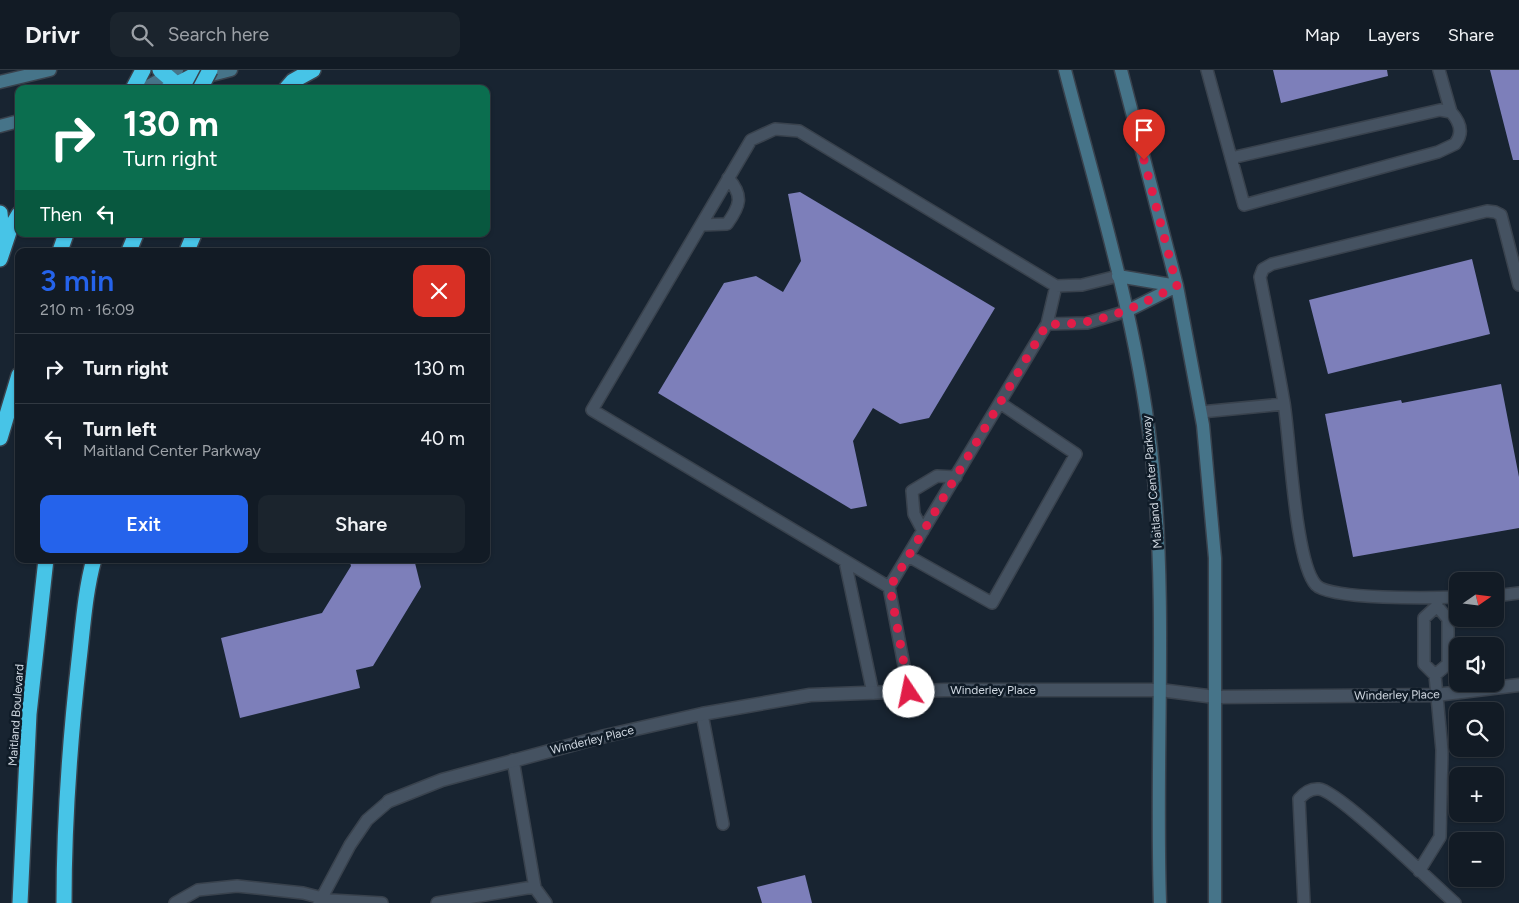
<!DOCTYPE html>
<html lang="en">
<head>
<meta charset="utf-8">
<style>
	body { margin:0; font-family:Figtree,sans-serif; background:#1b242d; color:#f1f3f6; height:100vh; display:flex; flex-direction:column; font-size:19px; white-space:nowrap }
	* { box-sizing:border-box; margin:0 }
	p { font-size:16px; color:#9ca1a7 }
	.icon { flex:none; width:28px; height:28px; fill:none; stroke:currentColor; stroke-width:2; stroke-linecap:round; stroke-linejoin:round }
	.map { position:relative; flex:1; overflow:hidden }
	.sheet { position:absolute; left:15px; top:178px; width:475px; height:315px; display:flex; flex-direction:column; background:#121b25; border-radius:10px; box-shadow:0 1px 4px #0004,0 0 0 1px #313942 }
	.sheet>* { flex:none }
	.banner { position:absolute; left:15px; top:15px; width:475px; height:152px; border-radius:10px; box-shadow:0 1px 4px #0004,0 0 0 1px #313942; background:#0b6e4f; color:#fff; overflow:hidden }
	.needle { width:32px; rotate:76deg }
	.controls { position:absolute; left:1449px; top:502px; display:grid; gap:10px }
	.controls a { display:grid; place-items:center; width:55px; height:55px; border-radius:10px; background:#121b25; box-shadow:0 1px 4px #0004,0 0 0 1px #313942; font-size:25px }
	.pin { position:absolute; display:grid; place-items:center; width:42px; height:42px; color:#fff; margin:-51px -21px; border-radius:50% 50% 50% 0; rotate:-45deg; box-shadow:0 0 5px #0007 }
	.pin .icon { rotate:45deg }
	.me { position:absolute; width:55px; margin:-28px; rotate:349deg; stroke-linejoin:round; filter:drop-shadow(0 0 4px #0008) }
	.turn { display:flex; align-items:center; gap:18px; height:105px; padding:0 25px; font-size:22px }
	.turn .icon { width:65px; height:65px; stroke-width:2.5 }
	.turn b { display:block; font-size:35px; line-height:42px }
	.then { display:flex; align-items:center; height:48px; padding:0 25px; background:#0003; gap:10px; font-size:19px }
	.round { display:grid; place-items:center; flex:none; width:52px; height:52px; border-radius:10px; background:#1b242d }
	.headline { display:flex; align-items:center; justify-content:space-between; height:85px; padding:0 25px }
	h1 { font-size:30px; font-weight:600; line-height:38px; color:#2563eb }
	.cta { display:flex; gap:10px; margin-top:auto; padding:10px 25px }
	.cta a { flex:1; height:58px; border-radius:10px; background:#2563eb; color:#fff; font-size:20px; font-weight:600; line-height:58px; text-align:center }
	.cta a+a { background:#1b242d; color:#f1f3f6 }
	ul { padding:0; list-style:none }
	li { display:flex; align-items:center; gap:15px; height:70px; padding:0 25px; border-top:1px solid #313942 }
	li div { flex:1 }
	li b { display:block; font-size:19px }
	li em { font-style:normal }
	header { display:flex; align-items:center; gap:30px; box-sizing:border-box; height:70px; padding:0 25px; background:#121b25; border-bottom:1px solid #313942 }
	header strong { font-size:24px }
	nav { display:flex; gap:28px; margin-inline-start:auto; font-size:18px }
	.search { width:350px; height:45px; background:#1b242d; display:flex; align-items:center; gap:12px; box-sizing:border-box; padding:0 18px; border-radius:10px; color:#9ca1a7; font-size:19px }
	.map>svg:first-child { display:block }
	.building { fill:#7d7fba }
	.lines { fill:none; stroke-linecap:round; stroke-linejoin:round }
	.lane-casing { stroke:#39424d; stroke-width:14 }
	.street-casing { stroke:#39424d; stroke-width:15 }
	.secondary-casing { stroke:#39424d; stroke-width:15 }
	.highway-casing { stroke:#39424d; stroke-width:18 }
	.lane { stroke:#455261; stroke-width:11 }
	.street { stroke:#455261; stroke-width:12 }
	.secondary { stroke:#467489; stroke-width:12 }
	.highway { stroke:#47c4e7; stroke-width:15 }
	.highway-bridge-casing { stroke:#39424d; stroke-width:18; stroke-linecap:butt }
	.highway-bridge { stroke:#47c4e7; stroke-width:15 }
	.route { stroke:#e11d48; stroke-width:9; stroke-dasharray:0 16.2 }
	.labels { text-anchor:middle; stroke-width:5; stroke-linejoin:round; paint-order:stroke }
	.street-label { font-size:12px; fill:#cfd7e0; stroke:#0f1b27 }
</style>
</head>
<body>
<header>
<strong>Drivr</strong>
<div class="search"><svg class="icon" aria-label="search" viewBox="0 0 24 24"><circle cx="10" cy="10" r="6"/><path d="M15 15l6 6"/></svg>Search here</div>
<nav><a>Map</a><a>Layers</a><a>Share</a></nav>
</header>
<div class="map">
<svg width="1519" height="833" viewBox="0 0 1519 833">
	<rect width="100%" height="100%" fill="#182431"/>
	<!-- building -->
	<path class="building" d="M1273 0H1387L1388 6 1281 33Z
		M1490 0H1519V90H1513Z
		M800 122 995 238 929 348 900 354 873 338 853 371 867 436 851 439 658 323 724 213 756 206 783 222 801 191 788 124Z
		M1472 189 1490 264 1328 304 1309 230Z
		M1501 314 1519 407V458L1353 487 1325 344 1401 330 1402 333Z
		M349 489H414L421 517 373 596 356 600 360 618 240 648 221 568 322 543 351 496Z
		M805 805 812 833H762L757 817Z"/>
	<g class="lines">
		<defs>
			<path id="lane" d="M1207 0 1244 135 1438 82 1455 74C1464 63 1460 52 1451 42L1440 40 1231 88
				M1439 0 1451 42
				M701 155 727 154C740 136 744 126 728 108
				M1056 216 1047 254 889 517 592 340 751 70 775 59 799 61 1056 216 1082 215 1118 206
				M1047 254 1087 253 1127 241
				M1201 342 1284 334
				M923 461 914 444 912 421 937 406 956 407
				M908 486 992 533 1076 384 1000 333
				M845 491 873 623
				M889 517 909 622
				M1495 526 1519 523
				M1458 527C1433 528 1330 530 1316 515 1295 493 1290 369 1284 333 1277 291 1268 249 1260 207L1263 199 1272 194 1487 141 1495 142 1501 145 1519 215
				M1435 605 1448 594V549L1437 536V529
				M702 644 723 754
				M513 690 535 818
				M1419 801 1440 767 1442 680 1435 605 1424 594V548L1437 536
				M175 833 198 820 237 816 303 823 330 830 382 833
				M319 833 350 775 367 750 389 731
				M437 833 527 818H535L546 833
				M1304 833 1299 729C1304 723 1310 718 1319 719 1339 721 1433 814 1455 833"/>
			<path id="street" d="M389 731 442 710 605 666 702 644 810 625 945 620H1160L1215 627 1436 625 1519 615"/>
			<path id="secondary" d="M1065 0C1099 131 1140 262 1153 397 1167 542 1155 688 1160 833
				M1121 0 1177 216 1203 355 1215 488V833
				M200 8 231 0
				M0 12 50 0
				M143 19 177 0
				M153 19 178 13
				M0 56 19 51
				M1118 206 1177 216
				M1127 241 1177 216"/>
			<path id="highway" d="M160 0 182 19
				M133 19 143 0
				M168 19 204 0
				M286 19 293 11 313 0
				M0 143 3 174
				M60 181 66 164
				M129 181 136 164
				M187 181 194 164
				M0 189 10 159 19 144
				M0 368 19 305
				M20 833 29 644 46 489
				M64 833C64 752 70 670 79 590 83 556 85 522 94 489"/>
		</defs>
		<!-- lane casing -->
		<use href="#lane" class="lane-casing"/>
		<!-- street casing -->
		<use href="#street" class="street-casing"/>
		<!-- secondary casing -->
		<use href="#secondary" class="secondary-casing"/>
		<!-- highway casing -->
		<use href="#highway" class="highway-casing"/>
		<!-- lane -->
		<use href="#lane" class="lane"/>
		<!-- street -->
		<use href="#street" class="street"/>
		<!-- secondary -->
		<use href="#secondary" class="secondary"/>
		<!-- highway -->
		<use href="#highway" class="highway"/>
		<defs>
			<path id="highway-bridge" d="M200 19 210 0"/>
		</defs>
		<!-- highway-bridge casing -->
		<use href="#highway-bridge" class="highway-bridge-casing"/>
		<!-- highway-bridge -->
		<use href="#highway-bridge" class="highway-bridge"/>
	</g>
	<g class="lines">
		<!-- route -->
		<path class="route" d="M909 622 890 517 1047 254C1100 256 1131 239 1177 216L1144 90"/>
	</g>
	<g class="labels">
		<!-- street labels -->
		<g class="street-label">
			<text transform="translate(1152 412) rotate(-95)" y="4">Maitland Center Parkway</text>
			<text x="993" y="624">Winderley Place</text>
			<text transform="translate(1397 625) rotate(-1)" y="4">Winderley Place</text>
			<text transform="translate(16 645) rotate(-86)" y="4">Maitland Boulevard</text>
			<text transform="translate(592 670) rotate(-14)" y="4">Winderley Place</text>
		</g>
	</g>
</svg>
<div class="controls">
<a><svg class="needle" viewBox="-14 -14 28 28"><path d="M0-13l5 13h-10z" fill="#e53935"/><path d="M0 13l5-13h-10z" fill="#9ca1a7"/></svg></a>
<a><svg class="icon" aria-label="sound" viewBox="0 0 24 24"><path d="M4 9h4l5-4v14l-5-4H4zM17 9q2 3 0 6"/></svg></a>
<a><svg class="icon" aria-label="search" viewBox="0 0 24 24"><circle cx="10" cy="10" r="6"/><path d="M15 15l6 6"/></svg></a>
<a>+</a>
<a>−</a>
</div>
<div class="pin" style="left:1144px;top:90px;background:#d93025"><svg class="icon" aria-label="arrive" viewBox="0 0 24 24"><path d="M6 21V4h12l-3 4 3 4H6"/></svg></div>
<svg class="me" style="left:909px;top:622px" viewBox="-20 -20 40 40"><circle r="19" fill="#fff"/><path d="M0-13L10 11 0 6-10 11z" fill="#e11d48"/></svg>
<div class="banner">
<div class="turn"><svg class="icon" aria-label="right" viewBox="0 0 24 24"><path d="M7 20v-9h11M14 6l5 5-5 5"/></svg><div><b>130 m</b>Turn right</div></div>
<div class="then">Then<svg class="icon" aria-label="left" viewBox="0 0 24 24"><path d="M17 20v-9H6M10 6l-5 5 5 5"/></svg></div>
</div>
<section class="sheet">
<div class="headline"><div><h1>3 min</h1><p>210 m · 16:09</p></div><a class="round" style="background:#d93025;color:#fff"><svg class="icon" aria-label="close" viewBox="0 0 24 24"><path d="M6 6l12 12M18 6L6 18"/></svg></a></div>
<ul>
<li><svg class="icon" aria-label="right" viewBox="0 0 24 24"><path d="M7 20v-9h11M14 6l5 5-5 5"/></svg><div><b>Turn right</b></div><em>130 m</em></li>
<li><svg class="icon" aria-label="left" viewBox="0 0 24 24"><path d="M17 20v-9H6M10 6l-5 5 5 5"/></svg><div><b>Turn left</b><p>Maitland Center Parkway</p></div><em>40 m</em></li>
</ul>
<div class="cta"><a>Exit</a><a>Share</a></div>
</section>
</div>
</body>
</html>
